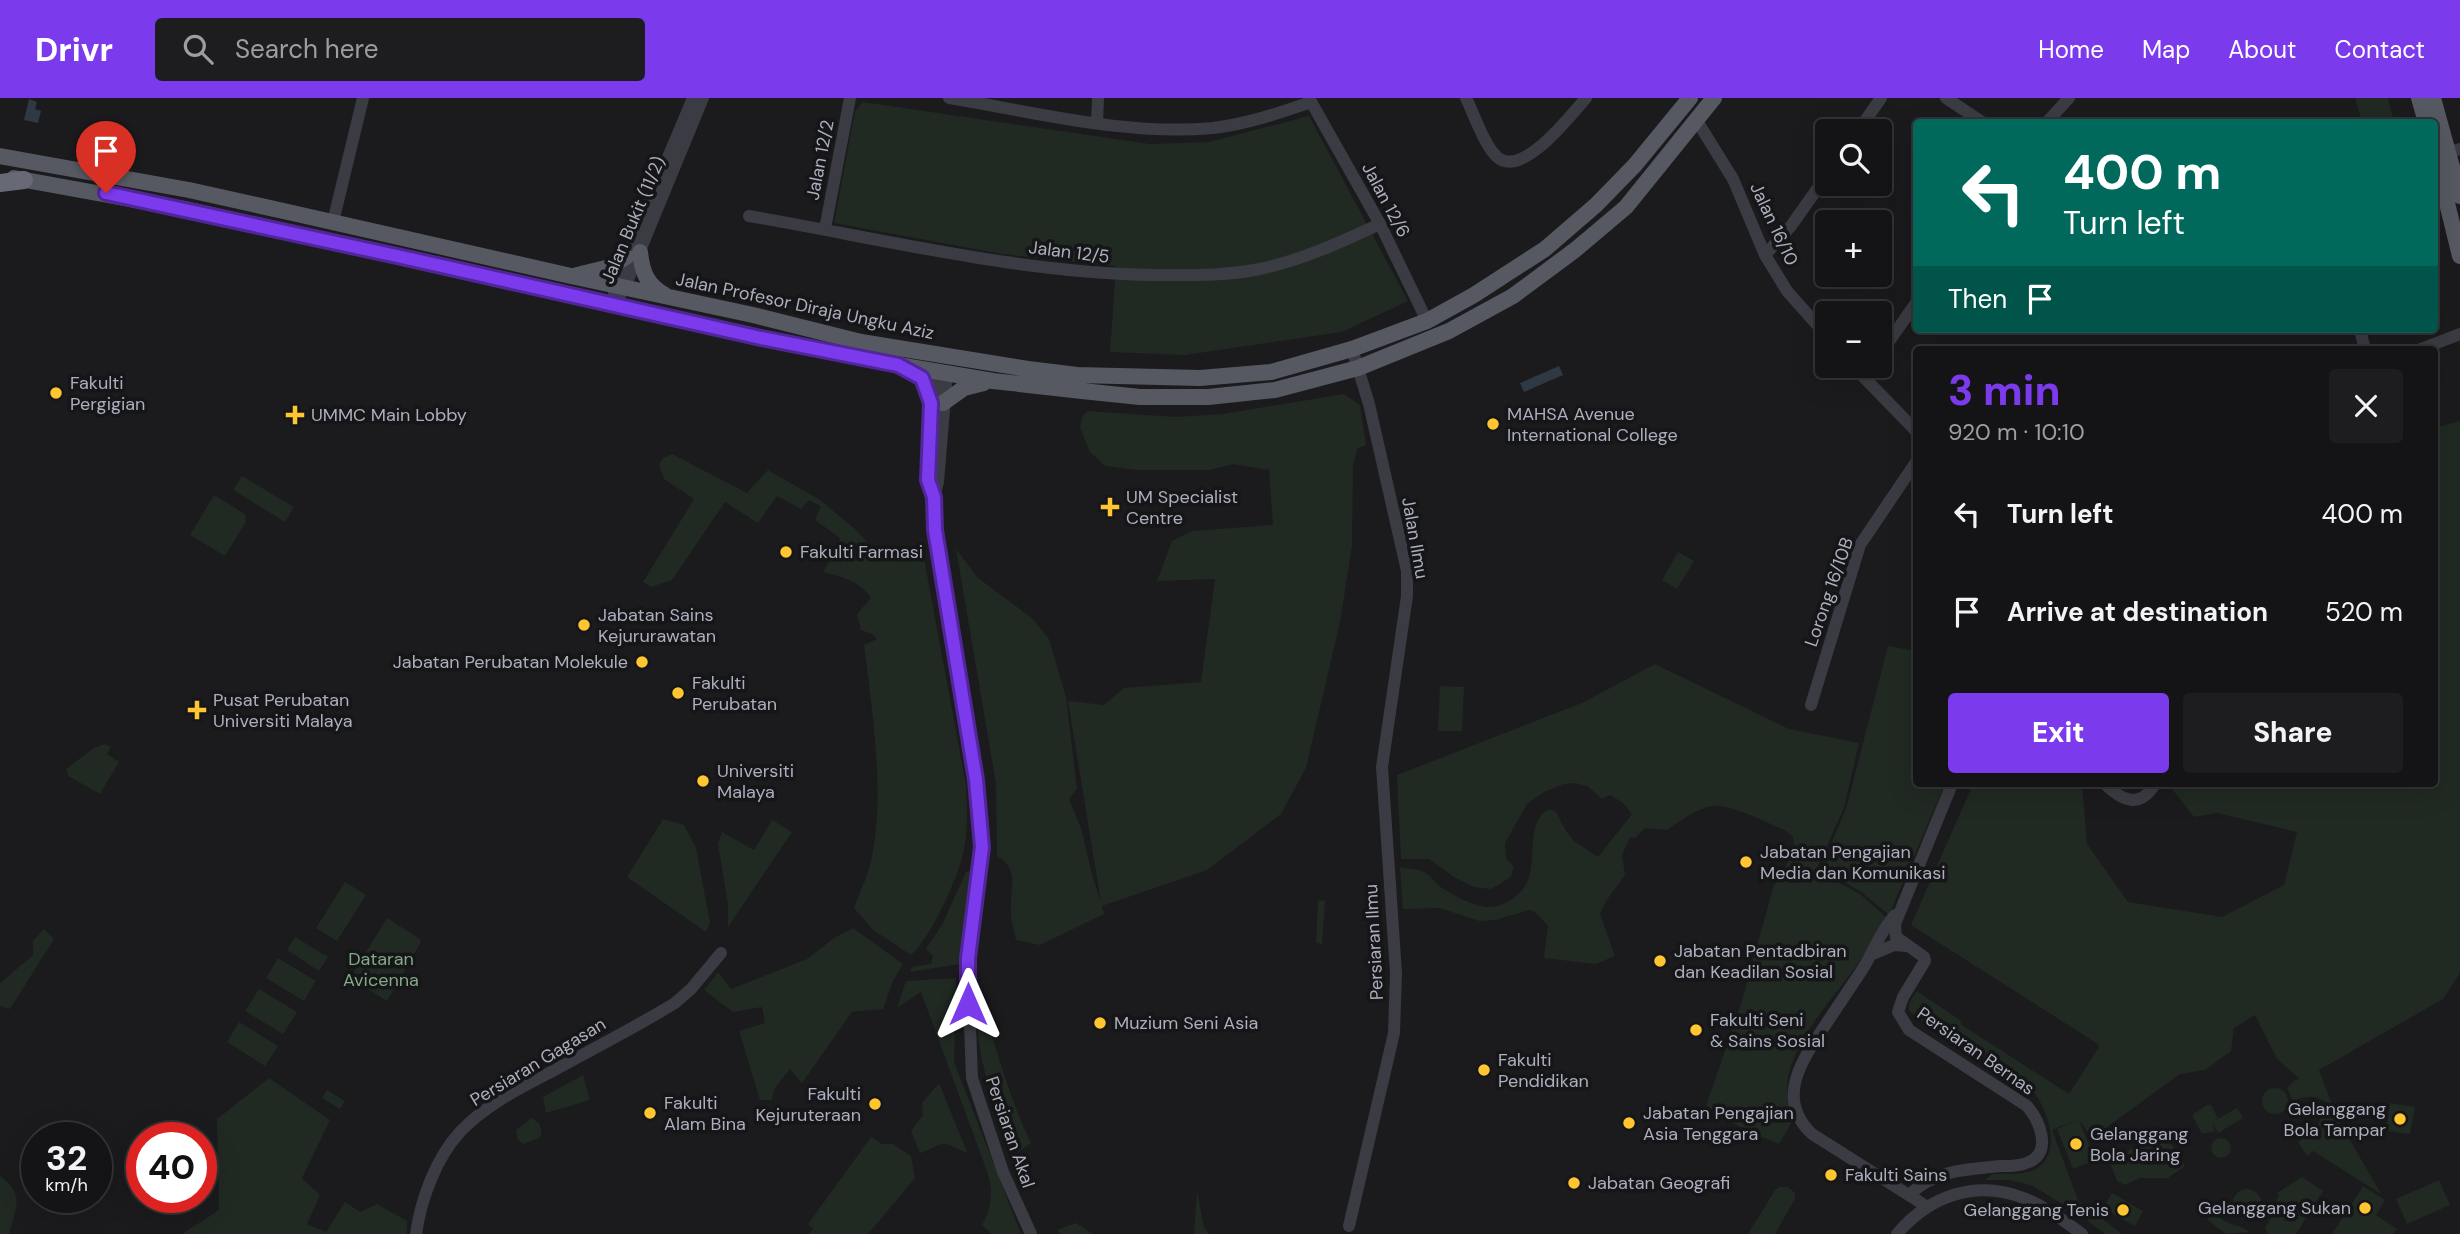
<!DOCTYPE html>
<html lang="en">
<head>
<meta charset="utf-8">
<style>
	body { margin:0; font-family:"DM Sans",sans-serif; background:#1d1d1f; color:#f1f3f6; height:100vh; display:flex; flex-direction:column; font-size:26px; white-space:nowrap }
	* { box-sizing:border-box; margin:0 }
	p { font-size:23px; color:#9d9ea1 }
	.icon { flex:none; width:38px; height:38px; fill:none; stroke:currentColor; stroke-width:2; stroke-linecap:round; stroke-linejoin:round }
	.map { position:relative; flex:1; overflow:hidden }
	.side { position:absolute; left:1913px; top:248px; width:525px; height:441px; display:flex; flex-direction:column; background:#141416; border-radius:7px; box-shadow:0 7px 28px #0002,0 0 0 2px #333335 }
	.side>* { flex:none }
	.top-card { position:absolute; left:1913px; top:21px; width:525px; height:214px; border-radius:7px; box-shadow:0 7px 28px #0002,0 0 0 2px #333335; background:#00695c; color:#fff; overflow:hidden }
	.controls { position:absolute; left:1815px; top:21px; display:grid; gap:14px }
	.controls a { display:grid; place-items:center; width:77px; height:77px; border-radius:7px; background:#141416; box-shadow:0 7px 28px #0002,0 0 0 2px #333335; font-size:35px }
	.speed { position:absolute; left:21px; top:1024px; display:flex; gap:14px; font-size:35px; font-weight:700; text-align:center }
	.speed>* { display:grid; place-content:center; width:91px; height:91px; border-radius:50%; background:#141416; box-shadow:0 7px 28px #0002,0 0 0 2px #333335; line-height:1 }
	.speed small { font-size:18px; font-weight:400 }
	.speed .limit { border:10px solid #d22; background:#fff; color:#111 }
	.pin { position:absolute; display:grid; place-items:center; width:60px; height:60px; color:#fff; margin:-72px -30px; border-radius:50% 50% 50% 0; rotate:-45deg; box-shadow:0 0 7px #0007 }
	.pin .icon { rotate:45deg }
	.me { position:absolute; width:77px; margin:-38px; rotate:0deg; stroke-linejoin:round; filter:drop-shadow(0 0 5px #0008) }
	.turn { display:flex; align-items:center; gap:24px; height:147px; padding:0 35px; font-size:32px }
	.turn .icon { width:91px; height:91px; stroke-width:2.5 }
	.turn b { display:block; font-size:49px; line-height:60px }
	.then { display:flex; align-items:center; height:66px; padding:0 35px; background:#0003; gap:14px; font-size:26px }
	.round { display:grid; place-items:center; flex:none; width:74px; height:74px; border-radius:7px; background:#1d1d1f }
	.overview { display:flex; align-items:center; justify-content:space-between; height:119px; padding:0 35px }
	h1 { font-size:42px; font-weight:800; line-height:52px; color:#7c3aed }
	.primary-button { display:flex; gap:14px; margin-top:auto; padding:14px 35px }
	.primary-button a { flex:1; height:80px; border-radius:7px; background:#7c3aed; color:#fff; font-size:28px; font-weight:800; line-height:80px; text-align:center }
	.primary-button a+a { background:#1d1d1f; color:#f1f3f6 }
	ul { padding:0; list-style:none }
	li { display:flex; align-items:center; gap:21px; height:98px; padding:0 35px }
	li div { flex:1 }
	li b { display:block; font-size:26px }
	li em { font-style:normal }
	header { display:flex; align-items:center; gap:42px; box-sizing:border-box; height:98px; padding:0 35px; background:#7c3aed; color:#fff }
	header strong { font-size:33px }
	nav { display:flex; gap:38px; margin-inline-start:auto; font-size:24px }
	.search { width:490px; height:63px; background:#1d1d1f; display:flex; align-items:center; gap:18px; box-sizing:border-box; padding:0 24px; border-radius:7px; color:#9d9ea1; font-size:26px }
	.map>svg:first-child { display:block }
	.green { fill:#202922 }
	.water { fill:#2f3943 }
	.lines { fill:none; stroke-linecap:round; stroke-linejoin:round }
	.minor { stroke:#3b3c43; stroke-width:12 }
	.major { stroke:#575962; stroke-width:16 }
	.highway { stroke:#676974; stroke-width:18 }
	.route-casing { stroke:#51269a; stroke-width:18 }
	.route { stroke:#7c3aed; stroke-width:12 }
	.poi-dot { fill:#ffc631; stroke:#161518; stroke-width:2.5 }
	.labels { text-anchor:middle; stroke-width:7; stroke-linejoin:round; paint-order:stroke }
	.street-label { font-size:18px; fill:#acb0be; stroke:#161518 }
	.poi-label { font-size:18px; fill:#acb0be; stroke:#161518; text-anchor:start }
	.park-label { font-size:18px; fill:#82aa87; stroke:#161518 }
</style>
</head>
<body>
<header>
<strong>Drivr</strong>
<div class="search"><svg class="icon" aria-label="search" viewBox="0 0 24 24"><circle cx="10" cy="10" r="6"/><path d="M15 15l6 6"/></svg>Search here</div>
<nav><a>Home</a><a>Map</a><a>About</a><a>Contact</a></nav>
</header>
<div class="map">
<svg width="2460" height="1136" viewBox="0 0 2460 1136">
	<rect width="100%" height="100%" fill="#1b1b1d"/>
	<!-- green -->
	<path class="green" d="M2355 0H2388L2394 24H2362Z
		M863 4 1150 46 1209 44 1309 18 1408 203 1342 234 1185 257 1110 254 1116 168 1002 156 834 125 855 13Z
		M1344 296 1360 307 1366 347 1357 351 1353 368 1352 448 1340 524 1306 670 1281 716 1207 772 1102 808 1104 816 1040 847 1016 842C1014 832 1011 823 1011 813 1009 791 1021 772 997 758L996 686 956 451 978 480 1033 521 1049 541 1066 599 1077 691 1069 701 1082 733 1092 777 1101 804 1068 603 1104 607 1124 590 1201 584 1215 481 1157 483 1172 443 1192 433 1273 427 1269 372 1233 366 1209 372H1137L1105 368 1090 354 1080 330 1082 319 1088 313 1176 319 1222 316Z
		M2460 323V875L2443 901 2319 972 2333 1009C2319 997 2309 996 2293 1003L2287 990 2295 982 2300 981 2277 961 2255 917 2234 930 2231 953 2205 972 2180 976 2096 1037 2089 1036 2079 1022 2095 1062 2073 1071 2057 1031 2079 1021 2052 1032 2078 1102 2122 1136H2105L2083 1119 2033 1088 2010 1082H1985L1992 1076C2005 1075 2025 1078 2036 1071 2065 1053 2046 1005 2028 987L1915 918 1909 912V905L1917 893 1960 922 1962 927 2069 996 2099 949 2098 946 1911 827 1973 686H2082L2087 746 2128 804 2222 819 2284 787 2297 734 2217 715 2194 719 2168 686H2434V330Z
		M672 356 747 395 768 372 820 402 854 430 878 455H923L966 687C967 707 968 727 965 746 961 775 932 838 911 857L873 832 854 810C860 793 869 776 872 758 885 696 872 610 864 547L877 541 872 536 861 532 857 516 871 500C860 483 842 479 823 474L833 458 840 440 815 422 821 408 809 402 801 411 777 398 758 425 725 404 672 482 651 489 643 484 694 401 664 381 659 367 663 360Z
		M242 378 294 409 285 424 233 392Z
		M214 397 245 416 246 424 225 458 190 437Z
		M1678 454 1694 463 1677 491 1662 482Z
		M1888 548 1916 553V686H1945L1889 817 1860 793 1820 771 1846 711Z
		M1655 566 1789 631 1859 645 1844 710 1816 772 1860 796 1886 819C1878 833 1870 848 1861 861 1837 897 1800 932 1789 975 1785 991 1788 1008 1792 1024L1779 1046 1745 1032 1706 1008 1741 906 1773 790 1791 759 1794 748 1793 739 1786 733C1767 725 1731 706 1712 708 1696 711 1680 723 1667 732L1645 730 1635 740 1630 739 1622 757 1625 777 1606 803 1600 816 1615 858 1596 866 1544 860 1548 828 1535 814 1529 812 1496 822 1479 823 1440 810 1403 811 1400 769C1408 771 1419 771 1426 775 1432 779 1436 786 1442 790 1455 798 1476 810 1492 809 1499 808 1506 805 1512 801 1548 780 1518 728 1549 711L1556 714 1566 733 1574 743 1598 759 1632 716 1623 705 1610 697 1602 701 1587 688 1575 685 1564 686 1544 694 1527 706 1505 745 1506 761 1514 768 1511 779 1491 791 1474 789 1454 779 1429 761H1401L1397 677 1582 605Z
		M1440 588 1464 589 1462 633H1438Z
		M105 646 111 649 107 656 119 664 100 696 68 678 66 671 94 650Z
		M663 721 684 727 696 750 710 825 706 834 627 779Z
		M772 722 792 734 728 829V806L718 746 722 734 754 752Z
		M972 771 960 866 910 874 912 869 931 866 933 858 926 851 942 827 966 774Z
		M345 784 366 797 337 843 316 830Z
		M1318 802 1325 803 1322 846 1316 845Z
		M387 820 420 841 421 844 387 903 350 880Z
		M853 830 903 866 893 883 883 911 852 914 802 985 790 971 774 991 772 1002H760L739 933 765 925 762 909 733 914 704 892 718 874 731 891 807 861 834 840Z
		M44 831 54 841 10 911 0 908V885L33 857V843Z
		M295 839 328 859 319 873 287 852Z
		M278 860 316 883 304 903 266 880Z
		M956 880 954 964 1021 1136H992L982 1127C992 1108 993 1096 988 1076L921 894 897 910 906 883Z
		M259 891 297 914 283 936 245 913Z
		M976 893C996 943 1007 997 1031 1045L1018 1054C1005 1025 990 995 982 963 977 940 977 917 976 893Z
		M239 924 278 948 265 968 227 944Z
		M583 977 590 1002 546 1015 543 999Z
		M269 980 330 1022 302 1080 320 1097 307 1126 326 1134 345 1104 360 1114 377 1106 407 1123V1136H182L219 1112 217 1021Z
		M939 985 967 1054C958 1053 951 1046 944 1046 937 1046 928 1053 920 1055L911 1033 923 1017 922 1005Z
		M2262 1003a13 13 0 1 1 26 0a13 13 0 1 1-26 0Z
		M327 992 345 1003 340 1011 322 1000Z
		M2390 1005 2415 1009 2410 1036 2386 1033Z
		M2207 1007H2211L2218 1020 2214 1023 2237 1010 2243 1020 2218 1035 2212 1024 2215 1033 2202 1036 2192 1017Z
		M2332 1011 2381 1096 2313 1053 2307 1058 2298 1044 2316 1031 2321 1020Z
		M531 1020 539 1025 542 1036 539 1040 523 1046 517 1040 516 1032Z
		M2162 1030 2185 1068 2168 1080H2140L2125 1087 2117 1083 2110 1065Z
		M871 1039 882 1046H893L911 1058 915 1080 868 1136H808L813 1131 808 1126Z
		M2211 1050a10 10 0 1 1 20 0a10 10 0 1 1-20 0Z
		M0 1078C25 1096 16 1110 9 1136H0Z
		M1685 1078 1702 1089 1697 1097 1680 1087Z
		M2302 1079 2323 1093 2296 1136H2268L2265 1130 2276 1112V1102L2279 1098 2277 1095Z
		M2439 1082 2450 1107 2407 1126 2396 1101Z
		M2363 1088 2385 1102 2376 1117 2397 1131 2393 1136H2332Z
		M1780 1089H1788L1795 1095V1101L1775 1136H1748L1775 1092Z
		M2233 1105a14 14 0 1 1 28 0a14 14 0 1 1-28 0Z
		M1197 1093 1204 1129 1209 1136H1194Z
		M2112 1095 2143 1113 2135 1128 2103 1110Z
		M2209 1117H2217C2227 1128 2241 1126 2249 1134L2226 1136 2208 1122Z
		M1076 1125 1093 1136H1061L1057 1132Z"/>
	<!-- water -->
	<path class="water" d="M29 1 37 4 35 11 41 13 38 25 24 22Z
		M1559 268 1563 277 1524 294 1520 285Z"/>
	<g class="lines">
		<!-- minor -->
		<path class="minor" d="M949 0C1035 14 1125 38 1213 30 1247 26 1279 15 1311 4
			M1309 0 1380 126 1427 223
			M1466 0C1474 16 1484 47 1497 59 1522 81 1570 18 1586 0
			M1946 0 1982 24
			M1697 23 1733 81 1765 157 1787 193 1827 238
			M2047 24 2069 0
			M1097 25 1098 0
			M1858 33 1881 0
			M2440 57 2460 51
			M749 118C883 141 1018 175 1154 177 1189 177 1226 178 1260 171 1302 162 1341 144 1380 126
			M333 124 363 0
			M825 131 850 0
			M1765 157 1791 128 1827 77
			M614 195 618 178 693 0
			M614 206 625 189 703 0
			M2360 231 2365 252
			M2418 252 2460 236
			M1880 256 1916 205
			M1853 268 1916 333
			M947 275 938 384 934 399 935 432 976 682 982 749 968 872 972 980 1003 1074 1031 1136
			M934 399 927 382 935 273
			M1811 607 1860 447 1916 364
			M2105 686C2122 703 2140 711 2155 686
			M1895 817C1881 832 1873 855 1862 872 1850 890 1838 908 1826 926 1803 961 1774 1000 1812 1036L1926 1108
			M1873 856 1894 847 1906 848
			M1910 1097C1932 1072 1971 1071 2002 1068 2011 1068 2021 1068 2029 1064 2053 1054 2039 1022 2027 1008L1909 932 1898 914 1903 899 1925 863 1924 859 1896 839 1895 826 1952 686
			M1349 1128 1394 935 1396 875 1382 669 1407 498V473L1369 306 1352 251
			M416 1136C421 1101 436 1060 460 1034 484 1008 518 991 549 975 591 952 634 930 675 905L691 891 721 855
			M1897 1136C1930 1097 1977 1081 2026 1101 2046 1109 2064 1123 2082 1136"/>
		<!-- major -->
		<path class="major" d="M2419 0 2426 24
			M2433 0 2460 98
			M2434 52 2460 158
			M0 58 189 92 288 114 571 178 753 217 861 244 1028 271 1077 277 1200 280 1271 274 1352 251 1427 223 1474 197 1545 151 1596 107 1635 67 1690 0
			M14 80 185 111 761 240 898 267 993 283 1082 293 1140 299H1208L1275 292 1358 270 1449 233 1513 198 1575 152 1626 109 1714 0
			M640 154C642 174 647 187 665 197
			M577 177 610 169 626 159
			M905 270 922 280 931 305
			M943 305 964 290 984 285"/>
		<!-- highway -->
		<path class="highway" d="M0 85 24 82"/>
	</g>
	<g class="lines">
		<defs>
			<path id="route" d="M106 95 397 158 761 240 898 267 922 280 931 305 928 382 934 399 935 432 976 682 982 749 968 860V906"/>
		</defs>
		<!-- route casing -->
		<use href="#route" class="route-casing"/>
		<!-- route -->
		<use href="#route" class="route"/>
	</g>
	<!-- markers -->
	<g class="poi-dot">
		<circle cx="56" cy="295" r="7"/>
		<path d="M291.5 306.5h7v7h7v7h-7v7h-7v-7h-7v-7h7z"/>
		<circle cx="1493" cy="326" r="7"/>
		<path d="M1106.5 398.5h7v7h7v7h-7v7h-7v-7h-7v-7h7z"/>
		<circle cx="786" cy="454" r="7"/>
		<circle cx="584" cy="527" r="7"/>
		<circle cx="642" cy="564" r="7"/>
		<circle cx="678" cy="595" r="7"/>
		<path d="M193.5 601.5h7v7h7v7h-7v7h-7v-7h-7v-7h7z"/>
		<circle cx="703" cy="683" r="7"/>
		<circle cx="1746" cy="764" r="7"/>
		<circle cx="1660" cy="863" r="7"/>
		<circle cx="1100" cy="925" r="7"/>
		<circle cx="1696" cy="932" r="7"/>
		<circle cx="1484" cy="972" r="7"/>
		<circle cx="875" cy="1006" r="7"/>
		<circle cx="650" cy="1015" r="7"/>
		<circle cx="2400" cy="1021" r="7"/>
		<circle cx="1629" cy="1025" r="7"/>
		<circle cx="2076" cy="1046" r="7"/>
		<circle cx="1831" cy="1077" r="7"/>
		<circle cx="1574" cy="1085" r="7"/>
		<circle cx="2365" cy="1110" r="7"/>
		<circle cx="2123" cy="1112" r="7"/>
	</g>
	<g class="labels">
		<!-- street labels -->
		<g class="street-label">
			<text transform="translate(820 62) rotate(-79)" y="6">Jalan 12/2</text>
			<text transform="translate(1386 102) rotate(62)" y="6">Jalan 12/6</text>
			<text transform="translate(633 122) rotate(-67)" y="6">Jalan Bukit (11/2)</text>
			<text transform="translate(1774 126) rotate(65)" y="6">Jalan 16/10</text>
			<text transform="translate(1069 154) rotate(7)" y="6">Jalan 12/5</text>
			<text transform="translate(805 208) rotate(12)" y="6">Jalan Profesor Diraja Ungku Aziz</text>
			<text transform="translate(1415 440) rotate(80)" y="6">Jalan Ilmu</text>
			<text transform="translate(1829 494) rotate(-71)" y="6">Lorong 16/10B</text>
			<text transform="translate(1374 844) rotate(-93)" y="6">Persiaran Ilmu</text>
			<text transform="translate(1976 953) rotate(35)" y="6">Persiaran Bernas</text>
			<text transform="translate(538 964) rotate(-31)" y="6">Persiaran Gagasan</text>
			<text transform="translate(1010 1034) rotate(71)" y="6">Persiaran Akal</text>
		</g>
		<!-- poi labels -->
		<g class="poi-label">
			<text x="70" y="291">Fakulti<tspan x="70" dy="21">Pergigian</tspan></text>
			<text x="1507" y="322">MAHSA Avenue<tspan x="1507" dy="21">International College</tspan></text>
			<text x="311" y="323">UMMC Main Lobby</text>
			<text x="1126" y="405">UM Specialist<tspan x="1126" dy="21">Centre</tspan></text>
			<text x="800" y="460">Fakulti Farmasi</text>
			<text x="598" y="523">Jabatan Sains<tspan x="598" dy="21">Kejururawatan</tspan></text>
			<text x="628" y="570" text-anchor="end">Jabatan Perubatan Molekule</text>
			<text x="692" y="591">Fakulti<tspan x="692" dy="21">Perubatan</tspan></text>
			<text x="213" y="608">Pusat Perubatan<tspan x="213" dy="21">Universiti Malaya</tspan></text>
			<text x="717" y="679">Universiti<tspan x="717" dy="21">Malaya</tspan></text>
			<text x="1760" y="760">Jabatan Pengajian<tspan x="1760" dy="21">Media dan Komunikasi</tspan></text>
			<text x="1674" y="859">Jabatan Pentadbiran<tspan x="1674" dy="21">dan Keadilan Sosial</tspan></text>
			<text x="1710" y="928">Fakulti Seni<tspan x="1710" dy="21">&amp; Sains Sosial</tspan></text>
			<text x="1114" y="931">Muzium Seni Asia</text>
			<text x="1498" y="968">Fakulti<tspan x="1498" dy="21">Pendidikan</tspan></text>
			<text x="861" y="1002" text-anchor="end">Fakulti<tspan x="861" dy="21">Kejuruteraan</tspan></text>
			<text x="664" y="1011">Fakulti<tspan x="664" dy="21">Alam Bina</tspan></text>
			<text x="2386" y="1017" text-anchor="end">Gelanggang<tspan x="2386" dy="21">Bola Tampar</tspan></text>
			<text x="1643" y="1021">Jabatan Pengajian<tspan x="1643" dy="21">Asia Tenggara</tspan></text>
			<text x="2090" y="1042">Gelanggang<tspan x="2090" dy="21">Bola Jaring</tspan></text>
			<text x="1845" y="1083">Fakulti Sains</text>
			<text x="1588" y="1091">Jabatan Geografi</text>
			<text x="2351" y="1116" text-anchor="end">Gelanggang Sukan</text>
			<text x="2109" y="1118" text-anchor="end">Gelanggang Tenis</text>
		</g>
		<!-- park labels -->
		<g class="park-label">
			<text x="381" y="867">Dataran<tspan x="381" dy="21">Avicenna</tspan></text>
		</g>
	</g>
</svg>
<div class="controls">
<a><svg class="icon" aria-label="search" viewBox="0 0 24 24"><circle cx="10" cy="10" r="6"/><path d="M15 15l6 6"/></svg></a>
<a>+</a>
<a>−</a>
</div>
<div class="speed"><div>32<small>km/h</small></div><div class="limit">40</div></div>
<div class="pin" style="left:106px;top:95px;background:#d93025"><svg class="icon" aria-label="arrive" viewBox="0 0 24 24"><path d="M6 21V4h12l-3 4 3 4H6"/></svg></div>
<svg class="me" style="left:968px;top:906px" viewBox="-20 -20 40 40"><path d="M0-17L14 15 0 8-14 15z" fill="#7c3aed" stroke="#fff" stroke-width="4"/></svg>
<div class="top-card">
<div class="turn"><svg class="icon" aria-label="left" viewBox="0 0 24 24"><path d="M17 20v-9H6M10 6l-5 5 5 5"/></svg><div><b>400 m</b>Turn left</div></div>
<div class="then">Then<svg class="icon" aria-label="arrive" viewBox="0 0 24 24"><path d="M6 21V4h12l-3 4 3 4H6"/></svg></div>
</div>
<section class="side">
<div class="overview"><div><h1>3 min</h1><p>920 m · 10:10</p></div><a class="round"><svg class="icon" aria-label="close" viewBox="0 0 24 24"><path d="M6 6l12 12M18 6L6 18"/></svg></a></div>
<ul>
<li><svg class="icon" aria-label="left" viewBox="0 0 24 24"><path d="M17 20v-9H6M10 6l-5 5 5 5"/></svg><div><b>Turn left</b></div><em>400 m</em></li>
<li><svg class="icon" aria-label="arrive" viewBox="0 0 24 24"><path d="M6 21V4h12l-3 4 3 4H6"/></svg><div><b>Arrive at destination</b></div><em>520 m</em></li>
</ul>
<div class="primary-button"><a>Exit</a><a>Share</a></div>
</section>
</div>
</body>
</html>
